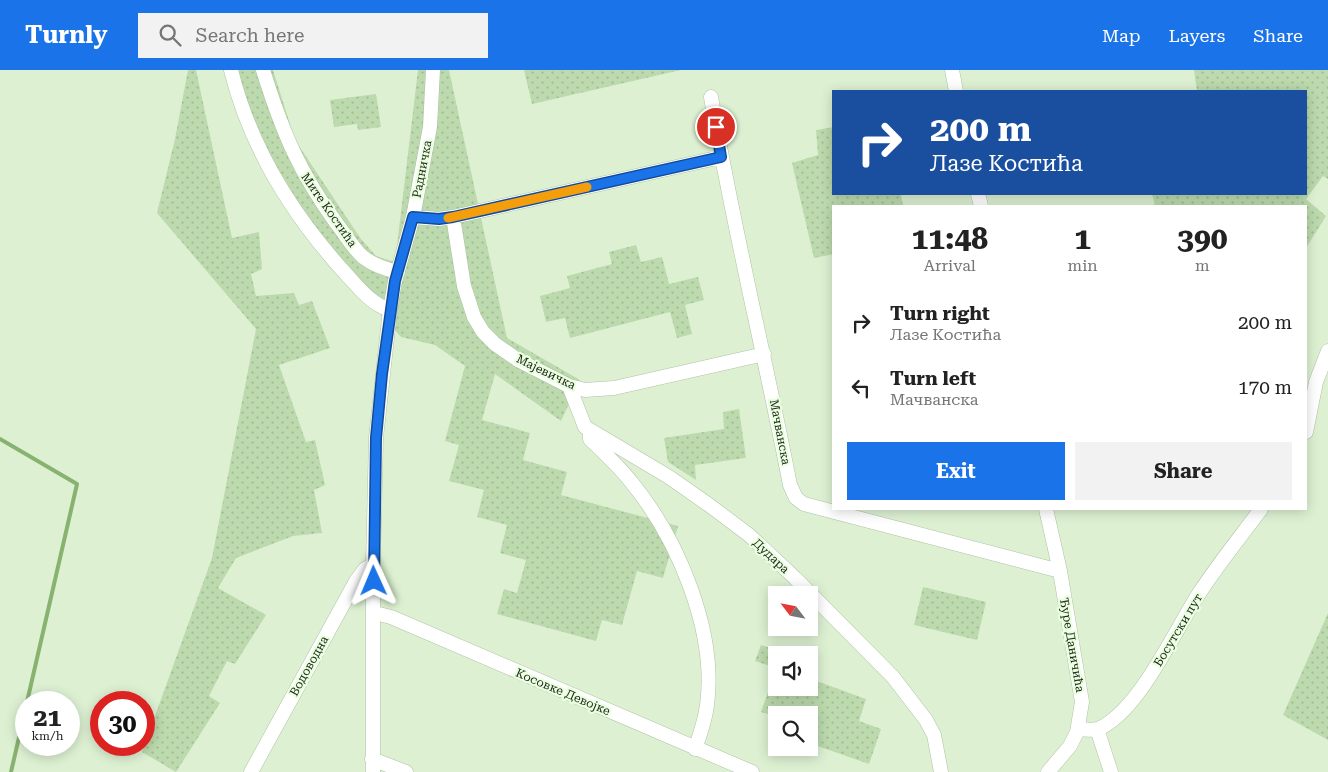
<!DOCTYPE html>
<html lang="en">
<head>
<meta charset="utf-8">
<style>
	body { margin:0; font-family:"Roboto Serif",serif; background:#f2f2f2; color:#222; height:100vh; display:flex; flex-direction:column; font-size:19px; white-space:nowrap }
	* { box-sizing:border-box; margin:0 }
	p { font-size:16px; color:#767676 }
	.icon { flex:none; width:28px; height:28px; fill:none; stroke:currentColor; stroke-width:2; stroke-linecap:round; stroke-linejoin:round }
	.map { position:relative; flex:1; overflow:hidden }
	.panel { position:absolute; left:832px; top:135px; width:475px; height:305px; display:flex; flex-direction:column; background:#fff; border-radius:0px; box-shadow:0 2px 12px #0003 }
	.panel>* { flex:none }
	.hud { position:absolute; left:832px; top:20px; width:475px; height:105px; border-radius:0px; box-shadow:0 2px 12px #0003; background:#1a4fa0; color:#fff; overflow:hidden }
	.needle { width:32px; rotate:302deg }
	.tools { position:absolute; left:768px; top:516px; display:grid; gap:10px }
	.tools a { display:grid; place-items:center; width:50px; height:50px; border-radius:0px; background:#fff; box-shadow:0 2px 12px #0003; font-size:25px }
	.speed { position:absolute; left:15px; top:621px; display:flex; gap:10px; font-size:25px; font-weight:700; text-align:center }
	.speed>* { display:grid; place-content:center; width:65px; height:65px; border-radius:50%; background:#fff; box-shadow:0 2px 12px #0003; line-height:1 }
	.speed small { font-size:12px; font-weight:400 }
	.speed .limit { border:8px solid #d22; background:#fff; color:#111 }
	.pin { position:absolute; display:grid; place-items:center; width:42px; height:42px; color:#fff; margin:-21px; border:2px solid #fff; border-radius:50%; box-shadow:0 1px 5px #0007 }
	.me { position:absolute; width:55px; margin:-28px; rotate:359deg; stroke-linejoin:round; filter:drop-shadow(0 0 4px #0008) }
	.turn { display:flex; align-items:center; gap:18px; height:105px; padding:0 15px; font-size:22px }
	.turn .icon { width:65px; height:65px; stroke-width:2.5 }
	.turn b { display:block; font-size:35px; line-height:42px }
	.eta { display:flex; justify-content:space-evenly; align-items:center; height:85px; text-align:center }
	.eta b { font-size:30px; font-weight:700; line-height:35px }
	.button { display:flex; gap:10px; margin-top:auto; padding:10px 15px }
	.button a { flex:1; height:58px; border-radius:0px; background:#1a73e8; color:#fff; font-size:20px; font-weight:700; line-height:58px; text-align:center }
	.button a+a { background:#f2f2f2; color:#222 }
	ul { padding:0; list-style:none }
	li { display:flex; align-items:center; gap:15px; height:65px; padding:0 15px }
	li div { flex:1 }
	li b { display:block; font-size:19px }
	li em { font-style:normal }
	header { display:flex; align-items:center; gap:30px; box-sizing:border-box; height:70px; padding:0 25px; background:#1a73e8; color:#fff }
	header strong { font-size:24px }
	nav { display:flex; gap:28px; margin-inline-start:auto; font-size:18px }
	.search { width:350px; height:45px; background:#f2f2f2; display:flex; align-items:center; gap:12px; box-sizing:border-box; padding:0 18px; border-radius:0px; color:#767676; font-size:19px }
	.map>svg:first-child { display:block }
	.grass { fill:url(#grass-dots) }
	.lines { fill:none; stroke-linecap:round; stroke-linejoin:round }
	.stream { stroke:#88b270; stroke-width:4 }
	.minor-casing { stroke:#afc2a5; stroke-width:15 }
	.minor { stroke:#fff; stroke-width:14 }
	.route-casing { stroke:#114b97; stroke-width:12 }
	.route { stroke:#1a73e8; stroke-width:9 }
	.slow { stroke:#f59e0b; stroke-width:9 }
	.labels { text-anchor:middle; stroke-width:4.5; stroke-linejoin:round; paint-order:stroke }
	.street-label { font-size:12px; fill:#21281d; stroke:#eaffdf }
</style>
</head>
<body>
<header>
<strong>Turnly</strong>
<div class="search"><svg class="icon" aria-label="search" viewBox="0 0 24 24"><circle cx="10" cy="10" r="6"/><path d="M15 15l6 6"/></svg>Search here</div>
<nav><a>Map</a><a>Layers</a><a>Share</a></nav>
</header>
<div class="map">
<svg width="1328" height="702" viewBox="0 0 1328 702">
	<defs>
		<pattern id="grass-dots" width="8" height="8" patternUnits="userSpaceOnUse" patternTransform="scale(1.25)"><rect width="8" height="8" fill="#bcdaad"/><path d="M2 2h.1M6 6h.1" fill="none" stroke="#a1bb94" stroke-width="1.8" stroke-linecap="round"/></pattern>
	</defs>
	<rect width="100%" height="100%" fill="#ddf1d2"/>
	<!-- grass -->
	<path class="grass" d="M188 0H196L232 168 259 162 262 199 251 204 256 226 294 223 299 235 312 231 330 278 279 295 306 372 315 370 325 415 314 420 322 463 293 466 236 488 218 518 266 545 235 594 227 591 209 626 220 633 176 702 142 682 212 488 256 259 157 143 175 69Z
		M229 0H273L295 70 361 169 376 186 395 192 418 0H449L507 268 580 310 561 351 495 304 482 350 530 363 523 390 567 402 561 425 678 456 663 508 637 501 622 555 602 550 596 571 497 544 504 519 517 523 526 490 500 483 507 455 477 447 484 420 449 411 459 375 445 371 465 296 435 275 401 267 341 201 295 145Z
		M524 0H681L532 34Z
		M1194 0H1328V109L1323 106 1306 129 1326 146 1306 178V136H1155L1152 124H1306V21H1197Z
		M376 24 381 57 358 60 357 54 334 57 330 30Z
		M834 57V124H901L903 136H834V184L814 188 792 93 818 85 816 60Z
		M636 175 641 192 662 187 669 214 698 207 704 230 685 235 692 264 677 268 670 242 570 268 565 248 546 252 540 226 570 218 567 206 612 194 609 182Z
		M739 339 746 388 695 395 696 410 668 392 664 368 724 359 723 342Z
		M923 517 986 532 977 570 914 555Z
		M1328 543V670L1283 645Z
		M761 575 791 585H776V598L755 591Z
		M809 591 816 594 811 609 866 629 859 651 881 659 869 694 809 673V645H776V647L761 642 769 619 780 622 782 618H809Z"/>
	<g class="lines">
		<!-- stream -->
		<path class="stream" d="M0 369 77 414 27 632
			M11 702 26 637"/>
		<defs>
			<path id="minor" d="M231 0C250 77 293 146 346 204 359 218 371 234 390 240
				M263 0C282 61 299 102 337 154 345 164 353 178 363 187 373 195 385 199 398 202
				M952 0 956 21
				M711 27C733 157 765 286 790 415L796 428 804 434 1060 501
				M978 124 981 136
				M413 147 439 149 453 147 721 87
				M453 147 464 216 474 247 483 262 495 274 518 290 569 316 585 320 614 318 764 284
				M569 316 585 357 669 407 709 435 749 465 795 508 893 607 926 650 934 665 941 702
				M590 361V369C604 383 620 397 632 413 678 469 717 562 707 635 705 651 700 665 695 679
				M1306 362 1316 312 1328 281
				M1046 439 1060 501 1082 632 1077 662 1070 676 1048 702
				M375 543 391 547 752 702
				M1079 659C1085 659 1092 661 1098 659 1139 642 1176 558 1200 522 1219 493 1241 466 1261 439
				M1097 659 1111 702
				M372 689 406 702
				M251 702 356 511 365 499 373 495
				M373 702V495L376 368 390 240 395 211 413 147 430 57 433 0"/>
		</defs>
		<!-- minor casing -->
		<use href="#minor" class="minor-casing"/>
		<!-- minor -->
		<use href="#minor" class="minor"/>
	</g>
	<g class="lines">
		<defs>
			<path id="route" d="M374 511 376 368 382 304 395 211 413 147 439 149 453 147 721 87 716 57"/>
		</defs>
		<!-- route casing -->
		<use href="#route" class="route-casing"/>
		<!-- route -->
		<use href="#route" class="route"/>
		<!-- slow -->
		<path class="slow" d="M448 148 587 117"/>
	</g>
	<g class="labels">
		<!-- street labels -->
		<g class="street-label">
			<text transform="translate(422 99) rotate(-79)" y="4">Радничка</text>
			<text transform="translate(329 140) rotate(55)" y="4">Мите Костића</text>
			<text transform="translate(546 302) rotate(26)" y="4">Мајевичка</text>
			<text transform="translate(780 362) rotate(79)" y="4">Мачванска</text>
			<text transform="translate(771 486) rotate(43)" y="4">Дудара</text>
			<text transform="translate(1178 560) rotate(-59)" y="4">Босутски пут</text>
			<text transform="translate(1072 575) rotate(80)" y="4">Ђуре Даничића</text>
			<text transform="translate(309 596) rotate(-61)" y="4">Водоводна</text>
			<text transform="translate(563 622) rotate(23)" y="4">Косовке Девојке</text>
		</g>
	</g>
</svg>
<div class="tools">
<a><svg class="needle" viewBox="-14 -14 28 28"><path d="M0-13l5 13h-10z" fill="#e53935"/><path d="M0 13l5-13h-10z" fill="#767676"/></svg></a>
<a><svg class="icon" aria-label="sound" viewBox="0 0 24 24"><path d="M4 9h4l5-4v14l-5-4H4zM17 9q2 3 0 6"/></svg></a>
<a><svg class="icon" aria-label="search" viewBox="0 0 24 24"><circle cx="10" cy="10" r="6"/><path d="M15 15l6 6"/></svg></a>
</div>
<div class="speed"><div>21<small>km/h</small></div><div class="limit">30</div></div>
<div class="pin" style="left:716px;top:57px;background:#d93025"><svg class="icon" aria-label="arrive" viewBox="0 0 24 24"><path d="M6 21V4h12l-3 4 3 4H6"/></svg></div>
<svg class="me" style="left:374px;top:511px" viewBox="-20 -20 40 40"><path d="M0-17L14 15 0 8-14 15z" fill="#1a73e8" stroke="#fff" stroke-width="4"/></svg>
<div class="hud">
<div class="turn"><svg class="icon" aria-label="right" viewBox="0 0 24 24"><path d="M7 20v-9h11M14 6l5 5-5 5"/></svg><div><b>200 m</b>Лазе Костића</div></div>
</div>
<section class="panel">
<div class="eta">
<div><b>11:48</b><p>Arrival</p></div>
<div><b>1</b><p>min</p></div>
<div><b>390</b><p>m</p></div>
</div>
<ul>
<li><svg class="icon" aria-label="right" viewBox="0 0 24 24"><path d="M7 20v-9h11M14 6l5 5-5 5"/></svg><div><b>Turn right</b><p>Лазе Костића</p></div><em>200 m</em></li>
<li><svg class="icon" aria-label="left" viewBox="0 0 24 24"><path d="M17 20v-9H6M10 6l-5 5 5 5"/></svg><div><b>Turn left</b><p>Мачванска</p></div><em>170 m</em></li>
</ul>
<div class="button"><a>Exit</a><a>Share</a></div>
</section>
</div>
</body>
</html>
